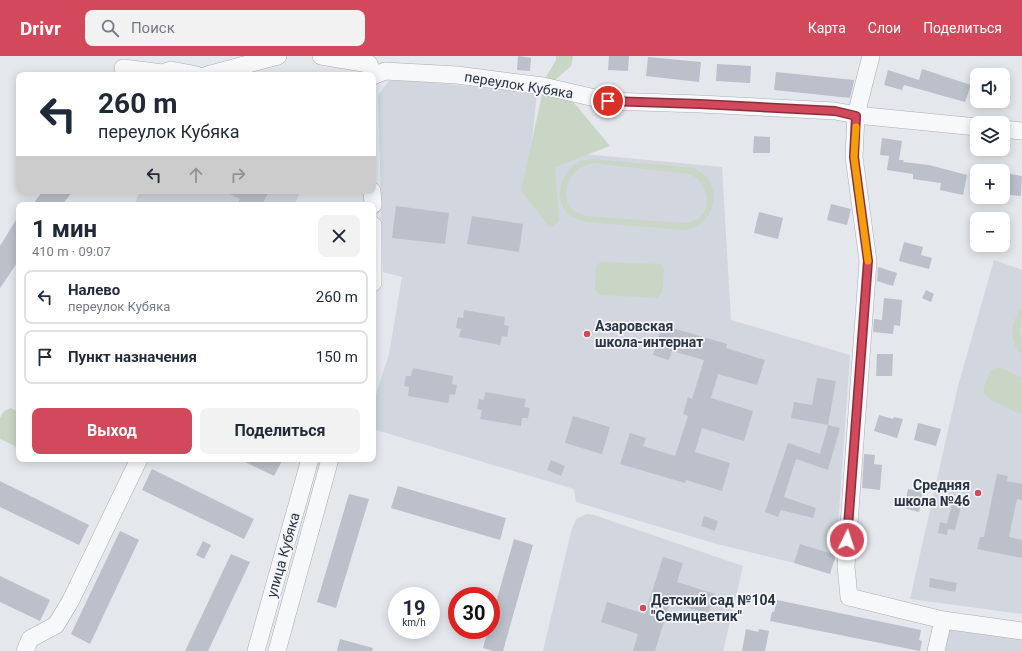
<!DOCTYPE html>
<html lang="ru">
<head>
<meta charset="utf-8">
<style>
	body { margin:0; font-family:Roboto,sans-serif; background:#f2f2f3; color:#1f2937; height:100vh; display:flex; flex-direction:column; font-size:15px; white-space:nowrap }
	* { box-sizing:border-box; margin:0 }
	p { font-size:13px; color:#747a83 }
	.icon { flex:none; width:22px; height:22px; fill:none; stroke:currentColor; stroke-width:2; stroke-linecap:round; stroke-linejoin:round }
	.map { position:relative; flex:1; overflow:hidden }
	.side { position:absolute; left:16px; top:146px; width:360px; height:260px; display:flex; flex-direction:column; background:#fff; border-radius:8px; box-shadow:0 2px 10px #0003 }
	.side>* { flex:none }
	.hud { position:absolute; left:16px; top:16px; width:360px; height:122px; border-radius:8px; box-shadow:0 2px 10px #0003; background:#fff; color:#1f2937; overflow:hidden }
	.tools { position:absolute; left:970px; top:12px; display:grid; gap:8px }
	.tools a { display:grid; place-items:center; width:40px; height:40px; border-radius:8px; background:#fff; box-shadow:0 2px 10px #0003; font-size:20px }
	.speed { position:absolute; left:388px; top:531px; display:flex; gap:8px; font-size:20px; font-weight:700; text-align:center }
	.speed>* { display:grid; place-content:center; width:52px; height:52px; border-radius:50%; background:#fff; box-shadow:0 2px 10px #0003; line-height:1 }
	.speed small { font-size:10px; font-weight:400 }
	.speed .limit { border:6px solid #d22; background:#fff; color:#111 }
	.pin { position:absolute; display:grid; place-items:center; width:34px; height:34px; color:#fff; margin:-17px; border:2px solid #fff; border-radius:50%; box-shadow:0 1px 4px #0007 }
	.me { position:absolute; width:44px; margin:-22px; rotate:4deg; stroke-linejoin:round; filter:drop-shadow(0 0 3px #0008) }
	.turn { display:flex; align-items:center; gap:14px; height:84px; padding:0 16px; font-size:18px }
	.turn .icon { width:52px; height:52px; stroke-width:2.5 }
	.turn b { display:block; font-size:28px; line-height:34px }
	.lanes { display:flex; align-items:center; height:38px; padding:0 16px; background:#0003; justify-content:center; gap:20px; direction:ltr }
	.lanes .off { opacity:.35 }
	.round { display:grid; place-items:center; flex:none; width:42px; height:42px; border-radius:8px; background:#f2f2f3 }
	.head { display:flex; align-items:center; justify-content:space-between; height:68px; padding:0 16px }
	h1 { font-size:24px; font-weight:700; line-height:30px }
	.cta { display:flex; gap:8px; margin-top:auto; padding:8px 16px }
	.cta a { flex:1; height:46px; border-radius:8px; background:#d1495b; color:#fff; font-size:16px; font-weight:700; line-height:46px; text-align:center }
	.cta a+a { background:#f2f2f3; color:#1f2937 }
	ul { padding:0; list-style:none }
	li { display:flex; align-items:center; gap:12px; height:54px; margin:0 8px 6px; padding:0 8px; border:2px solid #e0e1e3; border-radius:8px }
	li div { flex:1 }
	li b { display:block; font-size:15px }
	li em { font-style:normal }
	header { display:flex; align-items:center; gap:24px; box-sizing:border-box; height:56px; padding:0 20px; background:#d1495b; color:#fff }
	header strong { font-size:19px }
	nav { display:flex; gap:22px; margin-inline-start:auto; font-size:14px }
	.search { width:280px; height:36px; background:#f2f2f3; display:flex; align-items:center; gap:10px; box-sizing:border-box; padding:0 14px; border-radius:8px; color:#747a83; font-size:15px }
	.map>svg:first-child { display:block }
	.built { fill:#d2d6de }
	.green { fill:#c9d6c5; fill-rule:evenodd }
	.building { fill:#bbc0ca }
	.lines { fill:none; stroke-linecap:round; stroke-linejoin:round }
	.minor-casing { stroke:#a9aeb7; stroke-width:18 }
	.minor { stroke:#f7f8fa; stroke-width:17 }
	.route-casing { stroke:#882f3b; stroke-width:10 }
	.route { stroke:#d1495b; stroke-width:7 }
	.slow { stroke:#f59e0b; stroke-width:7 }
	.poi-dot { fill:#d1495b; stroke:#f4f6f9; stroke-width:1.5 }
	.labels { text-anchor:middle; stroke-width:3.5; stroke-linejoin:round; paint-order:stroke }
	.street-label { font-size:14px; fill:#2b3445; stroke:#f4f6f9 }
	.poi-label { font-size:14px; font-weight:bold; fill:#2b3445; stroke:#f4f6f9; text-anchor:start }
</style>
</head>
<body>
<header>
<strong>Drivr</strong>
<div class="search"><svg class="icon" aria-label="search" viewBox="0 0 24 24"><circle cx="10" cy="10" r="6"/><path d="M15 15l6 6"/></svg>Поиск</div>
<nav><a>Карта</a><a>Слои</a><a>Поделиться</a></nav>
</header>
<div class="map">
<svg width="1022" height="595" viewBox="0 0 1022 595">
	<rect width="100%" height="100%" fill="#e4e7ec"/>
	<!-- built -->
	<path class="built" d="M406 24 537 37 531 93 722 111 731 264 850 299 836 499 794 507 717 488 576 446 574 433 373 373V348L389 298 402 221 383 216 378 39 389 25Z
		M140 135H301L294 149H134Z
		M994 204 1022 214V558L910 543 958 330Z
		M587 458 594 459 743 510 723 595H543L571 476 576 463Z
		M952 571 1022 581V595H942L946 578Z"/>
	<!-- green -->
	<path class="green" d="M556 0H573L571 10 555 24 610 90 555 111 559 165 550 172 521 134 546 21 556 4Z
		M591 103 694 112C699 115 706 119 709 124 711 127 712 132 713 136 716 156 703 173 682 174L586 166C578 163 569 161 564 153 554 138 563 115 578 106 582 104 587 104 591 103ZM593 107 690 118C706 125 714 150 699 162 695 165 689 166 684 167L586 160C582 158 577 157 574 155 559 143 567 117 584 110 587 109 590 108 593 107Z
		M600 206 660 208 664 214 662 237 657 242 600 239 595 234 596 211Z
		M1022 252V264L1019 274 1022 287V299C1008 285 1010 266 1022 252Z
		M996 312H1001L1022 322V359L991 344 984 338V331L990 315Z
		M11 352 19 356V392L0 383V362L4 355Z"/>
	<!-- building -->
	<path class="building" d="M518 0 531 2 530 15 517 14Z
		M609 0H629L628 15 608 14Z
		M648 1 701 6 699 26 646 20Z
		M717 8 751 10 750 27 716 25Z
		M922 13 971 29 965 46 904 29 902 34 884 29 888 14 919 24Z
		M776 16 854 24V25L850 42 774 34Z
		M754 80 770 81V97H753Z
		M882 82 902 85 899 104H904L903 106 929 109 967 119 963 139 940 134 941 127 913 123V118L887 114 889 100 880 99Z
		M1003 117 1022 120 1021 140 1003 138Z
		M43 135H73L62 149H40L35 145Z
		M224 135H269L262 149H237L240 143Z
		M831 148 851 153 847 169 827 164Z
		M396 150 449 157 445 188 392 182Z
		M759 156 783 162 778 183 754 177Z
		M19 159V204L0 232V190Z
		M472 160 523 168 519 196 467 188Z
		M904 186 923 191 921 199 932 202 929 213 899 205Z
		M878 211 897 217 893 230 877 225Z
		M926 234 934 238 931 246 922 242Z
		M884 242 902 244 900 270 894 269 893 278 873 276 874 263 882 264Z
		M464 254 505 261 504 269 509 270 507 281 502 280 500 289 459 281 461 273 456 272 458 261 463 262Z
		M662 269 727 288 726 292 765 304 757 329 718 318 711 342 753 355 744 385 702 372 695 396 730 407 722 435 686 424 685 427 620 408 630 377 646 382 643 390 675 400 688 360 683 358 688 341 692 343 704 304 672 295 669 304 653 299Z
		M877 298H893L892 320H876Z
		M413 312 453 320 452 328 457 329 455 339 450 338 448 347 408 340 409 331 404 330 406 320H411Z
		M817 322 836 325 828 369 791 362 794 346 812 349Z
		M485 336 526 343 524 351 530 352 528 362H522L521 370 480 363 482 354 477 353 479 343 484 344Z
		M879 359 893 363 894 361 903 363 897 382 874 375Z
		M573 360 610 371 602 398 565 387Z
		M918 367 941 373 936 390 914 384Z
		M828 369 840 372 828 414 796 403 784 441 816 452 813 462 781 454 778 461 765 456 788 387 820 398Z
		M864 398 875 399 874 408 882 409 880 434 862 432Z
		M239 403H283L274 420Z
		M551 404 565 410 561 420 547 414Z
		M152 413 254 463 244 483 142 434Z
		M997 418 1008 420 1007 425 1022 428V444L1017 443 1009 481 1022 484V502L977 493 980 481H984Z
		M0 425 89 469 79 489 0 451Z
		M398 430 506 462 500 484 391 452Z
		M908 433 923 436 919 456 904 452Z
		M349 438 369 443 336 552 317 546Z
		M952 448 961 450 955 474 948 473 947 479 938 477 940 466 947 468Z
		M704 460 718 465 715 475 701 470Z
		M120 475 139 484 90 588 71 578Z
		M514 483 533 489 503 595H493L483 592 488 574H491V564Z
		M203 485 211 489 204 503 196 499Z
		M800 488 836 499 830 518 794 507Z
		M231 498 250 506 208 595H185Z
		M663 501 683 507 677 526 715 538 708 558 670 546 655 595H633L638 578 601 566 607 546 645 558Z
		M0 520 50 544 40 565 0 546Z
		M930 522 957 527 955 536 929 531Z
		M777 544 921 574 919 584 922 585 920 595 770 565 772 556H774Z
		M746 573 758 576 759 573 769 575 765 595H742Z
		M340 583 373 592 372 595H337Z"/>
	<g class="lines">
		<defs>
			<path id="minor" d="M321 0 369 8 373 19
				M123 12 163 17 171 14 197 19
				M207 19 278 0
				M373 20 385 15 457 19 543 30 608 45 700 48 835 55 856 59 871 0
				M977 71 856 59 854 101 868 205 846 510 849 541 943 564 1022 575
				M1003 73 1022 75
				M372 135 373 149
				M373 169V227
				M25 595 30 583 56 569 71 544 139 403
				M256 595 310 403
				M277 595 330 403
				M936 595 943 564"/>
		</defs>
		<!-- minor casing -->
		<use href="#minor" class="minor-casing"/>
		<!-- minor -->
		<use href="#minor" class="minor"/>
	</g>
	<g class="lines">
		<defs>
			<path id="route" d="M608 45 700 48 835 55 856 60 854 101 868 205 847 484"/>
		</defs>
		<!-- route casing -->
		<use href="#route" class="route-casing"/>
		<!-- route -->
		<use href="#route" class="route"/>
		<!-- slow -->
		<path class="slow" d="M856 71 854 101 868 205"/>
	</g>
	<!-- markers -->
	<g class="poi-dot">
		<circle cx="587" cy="278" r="4"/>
		<circle cx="978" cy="437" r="4"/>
		<circle cx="643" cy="552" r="4"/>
	</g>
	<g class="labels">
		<!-- street labels -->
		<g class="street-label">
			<text transform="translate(519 29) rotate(9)" y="5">переулок Кубяка</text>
			<text transform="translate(283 499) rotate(-74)" y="5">улица Кубяка</text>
		</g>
		<!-- poi labels -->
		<g class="poi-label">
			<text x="595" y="275">Азаровская<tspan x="595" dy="16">школа-интернат</tspan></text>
			<text x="970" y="434" text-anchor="end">Средняя<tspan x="970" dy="16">школа №46</tspan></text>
			<text x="651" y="549">Детский сад №104<tspan x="651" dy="16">"Семицветик"</tspan></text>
		</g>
	</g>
</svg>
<div class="tools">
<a><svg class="icon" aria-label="sound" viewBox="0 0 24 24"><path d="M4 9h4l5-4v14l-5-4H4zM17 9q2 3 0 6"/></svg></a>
<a><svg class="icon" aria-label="layers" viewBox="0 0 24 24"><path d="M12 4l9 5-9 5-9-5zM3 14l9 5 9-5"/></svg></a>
<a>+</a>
<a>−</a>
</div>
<div class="speed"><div>19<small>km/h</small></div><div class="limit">30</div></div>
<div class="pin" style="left:608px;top:45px;background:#d93025"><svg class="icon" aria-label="arrive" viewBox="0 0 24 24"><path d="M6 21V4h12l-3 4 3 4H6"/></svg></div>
<svg class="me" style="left:847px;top:484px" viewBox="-20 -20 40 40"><circle r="17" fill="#d1495b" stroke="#fff" stroke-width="3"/><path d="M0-11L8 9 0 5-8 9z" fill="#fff"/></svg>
<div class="hud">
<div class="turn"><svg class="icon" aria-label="left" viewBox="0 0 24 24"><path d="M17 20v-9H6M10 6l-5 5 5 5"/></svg><div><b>260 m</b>переулок Кубяка</div></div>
<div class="lanes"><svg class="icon" aria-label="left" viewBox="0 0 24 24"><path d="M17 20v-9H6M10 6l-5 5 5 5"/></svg><svg class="icon off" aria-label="ahead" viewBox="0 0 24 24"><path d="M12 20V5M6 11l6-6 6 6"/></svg><svg class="icon off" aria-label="right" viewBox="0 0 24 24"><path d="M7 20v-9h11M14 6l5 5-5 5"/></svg></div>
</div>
<section class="side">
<div class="head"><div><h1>1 мин</h1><p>410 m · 09:07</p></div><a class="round"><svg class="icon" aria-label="close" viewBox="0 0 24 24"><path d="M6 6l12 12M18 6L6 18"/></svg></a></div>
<ul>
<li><svg class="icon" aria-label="left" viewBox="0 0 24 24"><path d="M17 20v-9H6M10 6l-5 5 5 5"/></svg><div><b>Налево</b><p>переулок Кубяка</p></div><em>260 m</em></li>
<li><svg class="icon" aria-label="arrive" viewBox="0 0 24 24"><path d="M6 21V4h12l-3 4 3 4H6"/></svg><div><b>Пункт назначения</b></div><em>150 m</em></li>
</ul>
<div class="cta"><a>Выход</a><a>Поделиться</a></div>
</section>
</div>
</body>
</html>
